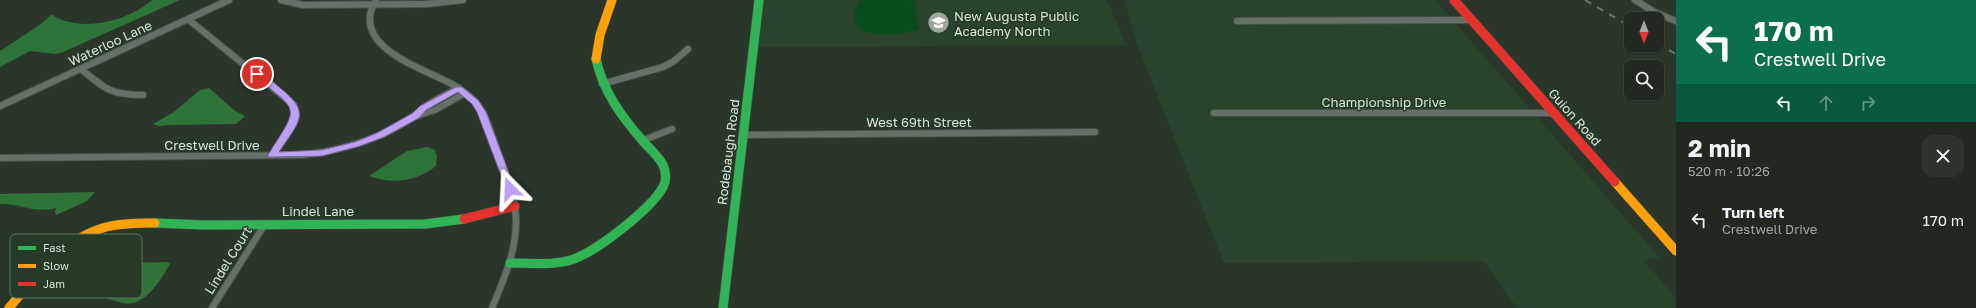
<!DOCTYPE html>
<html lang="en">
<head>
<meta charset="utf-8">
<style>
	body { margin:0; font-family:"Golos Text",sans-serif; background:#2d342d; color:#f1f3f6; height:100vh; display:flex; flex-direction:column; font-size:15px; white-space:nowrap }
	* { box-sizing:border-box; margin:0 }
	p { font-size:13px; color:#a2a6a5 }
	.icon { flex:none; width:22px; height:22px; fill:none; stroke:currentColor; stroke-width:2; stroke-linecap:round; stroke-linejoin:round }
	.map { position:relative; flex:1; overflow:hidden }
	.details { display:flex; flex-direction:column; background:#202820; width:300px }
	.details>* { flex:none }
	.banner { background:#0b6e4f; color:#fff; overflow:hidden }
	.needle { width:26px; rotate:180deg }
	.controls { position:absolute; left:1624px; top:12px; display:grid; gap:8px }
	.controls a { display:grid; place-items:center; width:40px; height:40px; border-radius:8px; background:#202820; box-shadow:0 1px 3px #0004,0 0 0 1px #3d443e; font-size:20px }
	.pin { position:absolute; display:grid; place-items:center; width:34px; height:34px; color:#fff; margin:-17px; border:2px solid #fff; border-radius:50%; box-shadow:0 1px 4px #0007 }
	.me { position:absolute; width:44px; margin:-22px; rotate:339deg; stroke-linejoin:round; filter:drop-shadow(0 0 3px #0008) }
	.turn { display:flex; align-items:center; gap:14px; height:84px; padding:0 12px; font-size:18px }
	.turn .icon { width:52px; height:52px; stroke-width:2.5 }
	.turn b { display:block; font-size:28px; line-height:34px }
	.lanes { display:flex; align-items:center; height:38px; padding:0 12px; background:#0003; justify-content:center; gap:20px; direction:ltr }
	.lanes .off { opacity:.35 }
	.round { display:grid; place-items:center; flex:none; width:42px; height:42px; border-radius:12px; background:#2d342d }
	.overview { display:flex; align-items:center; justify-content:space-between; height:68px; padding:0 12px }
	h1 { font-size:24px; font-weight:700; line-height:30px }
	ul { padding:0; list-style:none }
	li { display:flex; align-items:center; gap:12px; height:60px; padding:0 12px }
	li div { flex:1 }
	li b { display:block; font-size:15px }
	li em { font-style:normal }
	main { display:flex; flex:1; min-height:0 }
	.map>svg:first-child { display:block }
	.built { fill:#2a432c }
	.green { fill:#094d1a }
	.water { fill:#307339 }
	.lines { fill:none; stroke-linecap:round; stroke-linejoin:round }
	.street-casing { stroke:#475148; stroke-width:8 }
	.fast-casing { stroke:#475148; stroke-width:10 }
	.slow-casing { stroke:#475148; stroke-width:10 }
	.jam-casing { stroke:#475148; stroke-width:10 }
	.street { stroke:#677067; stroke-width:6 }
	.fast { stroke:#30b455; stroke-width:9 }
	.slow { stroke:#ff9f0a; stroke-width:9 }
	.jam { stroke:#e5322d; stroke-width:9 }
	.rail { stroke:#697269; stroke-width:2; stroke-dasharray:7 7; stroke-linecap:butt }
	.route { fill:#bca0f2; stroke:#7a689d }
	.labels { text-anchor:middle; stroke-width:3; stroke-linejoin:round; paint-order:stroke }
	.poi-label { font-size:13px; fill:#d7e4d8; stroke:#263b27; text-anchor:start }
	.street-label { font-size:13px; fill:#d7e4d8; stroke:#263b27 }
	.key { fill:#263b27; stroke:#5b6e5c; stroke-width:1 }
	.key-label { font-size:11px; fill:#d7e4d8 }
</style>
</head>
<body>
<main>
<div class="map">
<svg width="1676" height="308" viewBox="0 0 1676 308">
	<rect width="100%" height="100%" fill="#2b362b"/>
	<!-- built -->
	<path class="built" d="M763 0H1107L1126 45 758 47Z
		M1124 0H1435L1660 258 1643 260 1676 298V308H1517L1484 261 1224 263 1137 44Z"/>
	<!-- green -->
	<path class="green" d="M861 0H911L915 2 919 30C900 35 880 36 861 31L854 20 856 9Z"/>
	<!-- water -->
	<path class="water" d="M152 0H180L63 52 56 54 30 51 0 67V51L41 24 52 14C55 18 58 18 62 20 91 30 129 20 152 0Z
		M209 88 235 111 245 116 236 124 169 125 159 126 153 124 174 112 200 90Z
		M427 147 435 150 437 157 436 166C418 181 391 185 369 176L407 151Z
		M95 192 87 201 56 215 55 212 56 208C33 214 22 203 0 204V194Z
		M114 259 131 263 167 262 170 264C161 279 145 308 123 303 112 300 102 297 90 296L84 289 98 268Z"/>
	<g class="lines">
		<defs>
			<path id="street" d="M281 0 303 5 427 4 463 0
				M376 0C348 46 422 68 450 83 459 88 469 95 476 103 488 117 492 137 498 153 504 172 512 189 515 208 520 243 505 277 492 308
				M1635 0 1656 13 1676 21
				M189 20 294 105C298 124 283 140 273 155
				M1237 21 1472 20
				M81 69C105 89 111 95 143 95
				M602 84 663 67 674 61 688 49
				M0 106 229 0
				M1214 113H1554
				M416 116 435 110 465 93
				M743 135 1095 132
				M644 140 672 129
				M0 158 302 155C337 151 371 142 402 124 412 118 420 111 429 104 438 98 449 93 459 88
				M212 308 265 224"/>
			<path id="fast" d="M155 223 204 225 425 224 464 219
				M510 263C531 263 554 266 574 259 598 250 651 209 663 187 667 180 666 170 662 163 657 155 648 147 642 140 621 116 603 91 596 59
				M723 308 759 0"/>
			<path id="slow" d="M596 59 600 35 612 0
				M1615 182 1676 251
				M9 308C36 276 64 238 106 227 122 223 139 223 155 223"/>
			<path id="jam" d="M1454 0 1615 182
				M464 219 515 206"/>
		</defs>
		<!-- street casing -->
		<use href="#street" class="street-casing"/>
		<!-- fast casing -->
		<use href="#fast" class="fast-casing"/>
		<!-- slow casing -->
		<use href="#slow" class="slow-casing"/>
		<!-- jam casing -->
		<use href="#jam" class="jam-casing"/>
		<!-- street -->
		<use href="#street" class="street"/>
		<!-- fast -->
		<use href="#fast" class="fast"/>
		<!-- slow -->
		<use href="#slow" class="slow"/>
		<!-- jam -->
		<use href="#jam" class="jam"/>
		<!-- rail -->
		<path class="rail" d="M1585 0 1631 27
			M1657 43 1676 54"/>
	</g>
	<!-- route -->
	<path class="route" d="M257 71C265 73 273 82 280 88 313 114 298 122 279 152L322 150 355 142 377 133 413 113 420 106 456 87H462L478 100 486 112 515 189 514 191H507L477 112 472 104 458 92 426 110 419 118 384 137 360 146 322 156 269 157 268 155C299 105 301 113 254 76V72Z"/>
	<!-- icons -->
	<defs>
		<symbol id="school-disc" viewBox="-11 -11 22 22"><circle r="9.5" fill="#9ba79b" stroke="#263b27"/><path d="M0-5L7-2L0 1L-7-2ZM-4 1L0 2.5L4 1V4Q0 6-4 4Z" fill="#fff"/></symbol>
	</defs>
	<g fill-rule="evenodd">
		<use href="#school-disc" x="926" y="10" width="25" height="25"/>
	</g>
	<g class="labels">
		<!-- poi labels -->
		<g class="poi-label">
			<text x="954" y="21">New Augusta Public<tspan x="954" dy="15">Academy North</tspan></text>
		</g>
		<!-- street labels -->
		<g class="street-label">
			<text transform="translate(110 43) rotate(-25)" y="5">Waterloo Lane</text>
			<text x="1384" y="107">Championship Drive</text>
			<text transform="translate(1575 117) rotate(48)" y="5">Guion Road</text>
			<text x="919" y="127">West 69th Street</text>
			<text x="212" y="150">Crestwell Drive</text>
			<text transform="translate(728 152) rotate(-83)" y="5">Rodebaugh Road</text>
			<text x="318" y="216">Lindel Lane</text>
			<text transform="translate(228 260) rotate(-58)" y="5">Lindel Court</text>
		</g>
	</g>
	<!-- legend -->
	<rect x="10" y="234" width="132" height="64" rx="6" class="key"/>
	<rect x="18" y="246" width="18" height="4" fill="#30b455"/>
	<rect x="18" y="264" width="18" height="4" fill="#ff9f0a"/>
	<rect x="18" y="282" width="18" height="4" fill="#e5322d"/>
	<g class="key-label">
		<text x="43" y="252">Fast</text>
		<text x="43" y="270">Slow</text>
		<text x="43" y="288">Jam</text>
	</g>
</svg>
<div class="controls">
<a><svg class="needle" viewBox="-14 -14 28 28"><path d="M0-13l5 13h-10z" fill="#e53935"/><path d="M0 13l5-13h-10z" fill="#a2a6a5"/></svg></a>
<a><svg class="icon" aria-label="search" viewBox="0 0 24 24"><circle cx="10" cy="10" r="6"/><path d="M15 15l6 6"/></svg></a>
</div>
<div class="pin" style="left:257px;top:74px;background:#d93025"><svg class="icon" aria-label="arrive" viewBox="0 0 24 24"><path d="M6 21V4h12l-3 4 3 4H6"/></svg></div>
<svg class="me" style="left:510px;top:189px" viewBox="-20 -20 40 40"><path d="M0-17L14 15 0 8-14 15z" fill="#bca0f2" stroke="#fff" stroke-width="4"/></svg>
</div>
<section class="details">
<div class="banner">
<div class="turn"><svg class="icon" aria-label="left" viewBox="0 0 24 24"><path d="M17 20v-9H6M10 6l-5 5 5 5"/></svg><div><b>170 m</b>Crestwell Drive</div></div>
<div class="lanes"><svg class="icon" aria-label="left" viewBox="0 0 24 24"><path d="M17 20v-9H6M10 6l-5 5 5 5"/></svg><svg class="icon off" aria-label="ahead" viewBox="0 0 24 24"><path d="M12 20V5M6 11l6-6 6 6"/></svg><svg class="icon off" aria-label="right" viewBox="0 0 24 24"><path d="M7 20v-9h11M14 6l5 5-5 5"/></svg></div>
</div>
<div class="overview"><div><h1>2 min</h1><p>520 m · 10:26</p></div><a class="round"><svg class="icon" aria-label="close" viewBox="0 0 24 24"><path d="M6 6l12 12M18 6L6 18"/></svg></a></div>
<ul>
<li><svg class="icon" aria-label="left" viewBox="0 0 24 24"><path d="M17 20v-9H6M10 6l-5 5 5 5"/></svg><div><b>Turn left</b><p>Crestwell Drive</p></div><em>170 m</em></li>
</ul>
</section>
</main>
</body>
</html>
